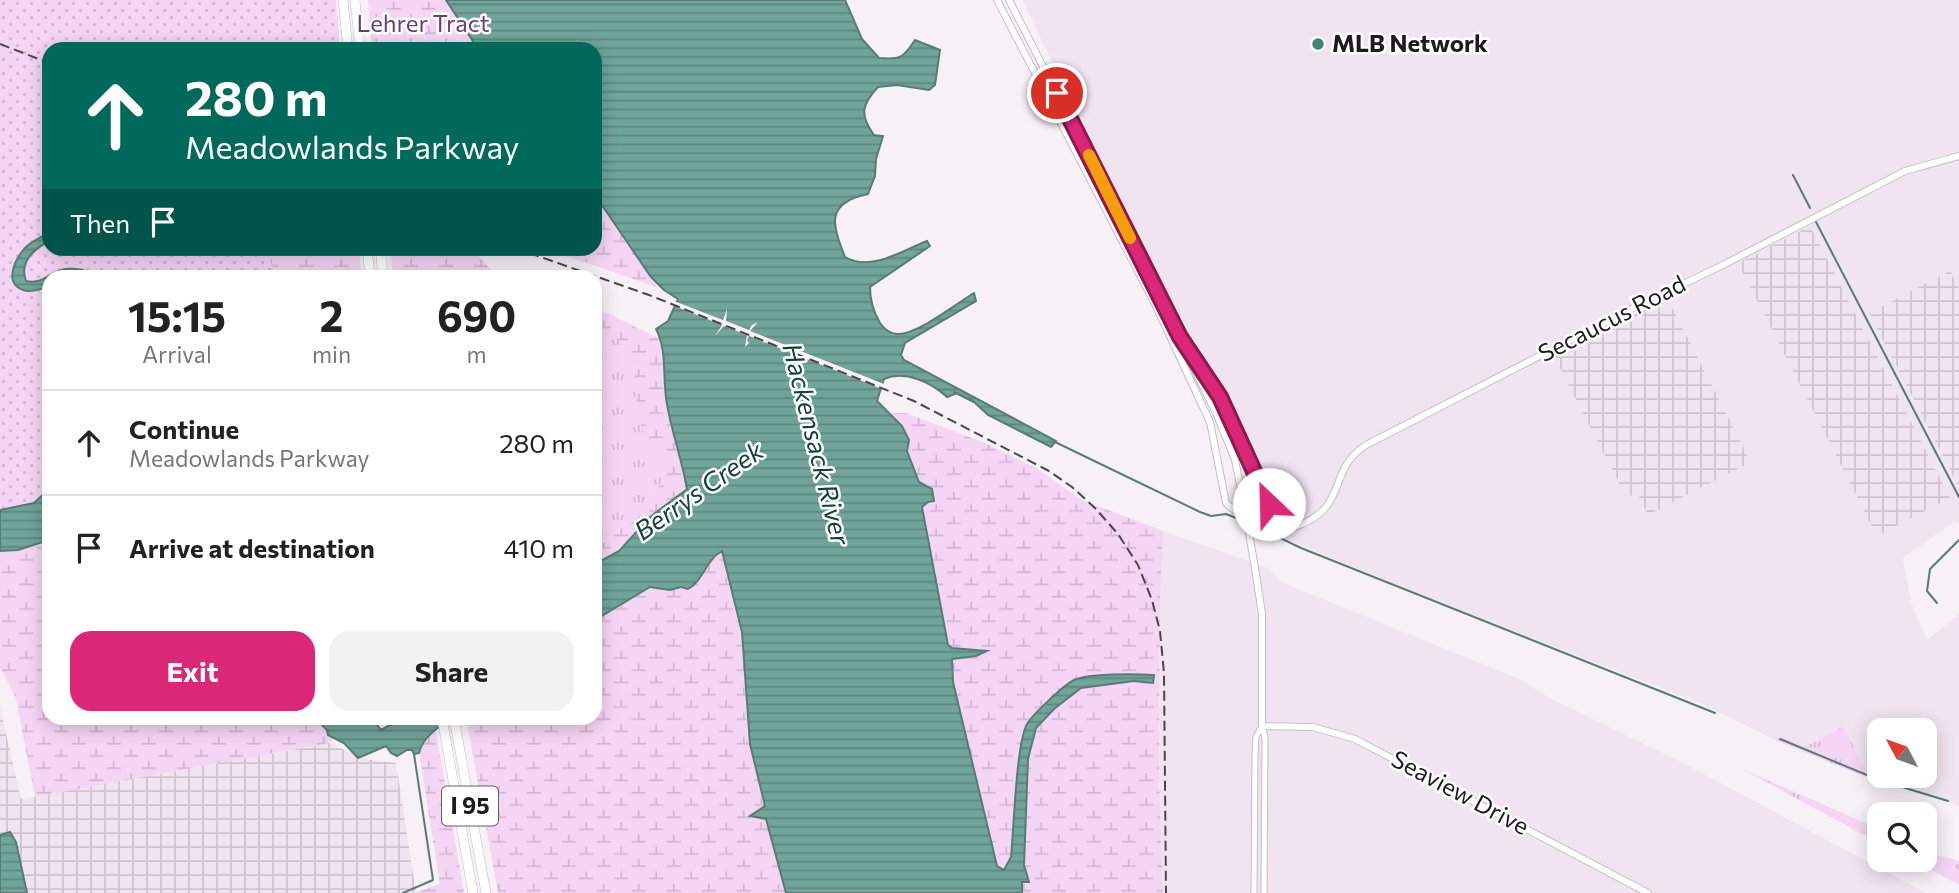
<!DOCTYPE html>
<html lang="en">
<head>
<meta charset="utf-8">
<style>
	body { margin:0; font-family:Commissioner,sans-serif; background:#f2f2f2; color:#222; height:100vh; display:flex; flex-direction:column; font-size:26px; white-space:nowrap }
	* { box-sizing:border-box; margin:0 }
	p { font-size:23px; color:#767676 }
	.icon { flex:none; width:38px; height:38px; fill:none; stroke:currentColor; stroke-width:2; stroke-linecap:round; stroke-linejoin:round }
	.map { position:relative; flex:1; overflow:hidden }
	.sheet { position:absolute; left:42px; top:270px; width:560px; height:455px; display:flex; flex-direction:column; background:#fff; border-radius:21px; box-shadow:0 4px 18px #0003 }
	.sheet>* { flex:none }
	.banner { position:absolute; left:42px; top:42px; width:560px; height:214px; border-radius:21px; box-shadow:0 4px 18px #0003; background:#00695c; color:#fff; overflow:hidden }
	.needle { width:46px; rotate:311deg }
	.tools { position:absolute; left:1867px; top:718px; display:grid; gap:14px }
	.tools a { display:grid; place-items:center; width:70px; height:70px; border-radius:14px; background:#fff; box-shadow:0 4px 18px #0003; font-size:35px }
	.pin { position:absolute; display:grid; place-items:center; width:60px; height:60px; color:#fff; margin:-30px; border:4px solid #fff; border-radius:50%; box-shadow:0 2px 7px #0007 }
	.me { position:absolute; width:77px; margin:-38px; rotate:336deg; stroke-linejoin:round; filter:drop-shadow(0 0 5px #0008) }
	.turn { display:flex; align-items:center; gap:24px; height:147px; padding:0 28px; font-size:32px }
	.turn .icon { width:91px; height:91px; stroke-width:2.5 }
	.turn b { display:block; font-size:49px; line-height:60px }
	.then { display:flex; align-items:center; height:66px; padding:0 28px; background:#0003; gap:14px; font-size:26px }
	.eta { display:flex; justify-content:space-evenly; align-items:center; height:119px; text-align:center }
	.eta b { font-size:42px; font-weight:700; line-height:49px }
	.action { display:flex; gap:14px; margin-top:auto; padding:14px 28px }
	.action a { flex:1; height:80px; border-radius:21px; background:#db2777; color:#fff; font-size:28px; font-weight:700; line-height:80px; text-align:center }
	.action a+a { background:#f2f2f2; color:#222 }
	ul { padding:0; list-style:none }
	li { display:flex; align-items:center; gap:21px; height:105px; padding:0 28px; border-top:2px solid #e0e0e0 }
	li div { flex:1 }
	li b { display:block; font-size:26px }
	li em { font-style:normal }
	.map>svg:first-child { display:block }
	.built { fill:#f1e4f1 }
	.industrial { fill:url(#industrial-grid) }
	.grass { fill:url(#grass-tufts) }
	.wetland { fill:url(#wetland-marsh) }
	.park { fill:url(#park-dots) }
	.water { fill:url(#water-rules); stroke:#587c75; stroke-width:2 }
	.pier { fill:#f8f0f7 }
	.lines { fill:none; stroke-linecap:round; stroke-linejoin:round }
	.stream { stroke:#587c75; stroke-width:2 }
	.tertiary-casing { stroke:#c5bec5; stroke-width:7 }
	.secondary-casing { stroke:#c5bec5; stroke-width:8 }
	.motorway-casing { stroke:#c5bec5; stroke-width:10 }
	.tertiary { stroke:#fff; stroke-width:5 }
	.secondary { stroke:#fff; stroke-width:6 }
	.motorway { stroke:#fff; stroke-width:9 }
	.rail { stroke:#4a4649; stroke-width:2; stroke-dasharray:10 5; stroke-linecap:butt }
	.secondary-bridge-casing { stroke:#c5bec5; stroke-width:8; stroke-linecap:butt }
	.secondary-bridge { stroke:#fff; stroke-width:6 }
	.route-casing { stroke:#8e194d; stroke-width:18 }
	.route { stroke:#db2777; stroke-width:12 }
	.slow { stroke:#f59e0b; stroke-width:12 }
	.poi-dot { fill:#408478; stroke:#fff; stroke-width:2.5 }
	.labels { text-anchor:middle; stroke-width:5; stroke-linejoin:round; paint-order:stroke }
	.shield { fill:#fff; stroke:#615f61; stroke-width:2 }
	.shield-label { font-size:23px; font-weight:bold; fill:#1d1b1d }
	.park-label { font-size:24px; fill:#6b3f6b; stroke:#fff }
	.poi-label { font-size:24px; font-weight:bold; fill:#1d1b1d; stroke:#fff; text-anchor:start }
	.street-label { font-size:24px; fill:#1d1b1d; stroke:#fff }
	.water-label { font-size:26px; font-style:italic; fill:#12423a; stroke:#fff }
</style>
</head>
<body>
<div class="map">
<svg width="1959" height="893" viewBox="0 0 1959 893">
	<defs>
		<pattern id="industrial-grid" width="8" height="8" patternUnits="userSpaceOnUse" patternTransform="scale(1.75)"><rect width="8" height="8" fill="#f1e4f1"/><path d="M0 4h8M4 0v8" fill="none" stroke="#cec3ce"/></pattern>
		<pattern id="grass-tufts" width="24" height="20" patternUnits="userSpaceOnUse" patternTransform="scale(1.75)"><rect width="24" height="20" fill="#f5d5f4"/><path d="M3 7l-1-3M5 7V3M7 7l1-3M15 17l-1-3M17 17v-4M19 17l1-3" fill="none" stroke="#d2b6d1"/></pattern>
		<pattern id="wetland-marsh" width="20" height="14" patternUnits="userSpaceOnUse" patternTransform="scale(1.75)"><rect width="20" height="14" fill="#f5d5f4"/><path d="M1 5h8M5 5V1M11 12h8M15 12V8" fill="none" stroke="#d2b6d1"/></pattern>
		<pattern id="park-dots" width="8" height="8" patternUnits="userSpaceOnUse" patternTransform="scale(1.75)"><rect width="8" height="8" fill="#f5d5f4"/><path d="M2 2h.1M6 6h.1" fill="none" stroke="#d2b6d1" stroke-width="1.8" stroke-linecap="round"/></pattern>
		<pattern id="water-rules" width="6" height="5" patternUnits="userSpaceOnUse" patternTransform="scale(1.75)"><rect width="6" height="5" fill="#71a59b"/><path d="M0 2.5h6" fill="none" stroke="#5c867e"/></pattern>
	</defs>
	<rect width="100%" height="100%" fill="#f8f0f7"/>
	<!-- built -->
	<path class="built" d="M1022 0H1959V524L1954 522 1903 558 1911 602 1927 640 1959 614V806L1903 788 1904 784 1884 775H1925V730H1880L1879 773 1863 766 1844 726 1805 747 1783 736 1775 740 1702 704 1434 600 1260 528 1237 448 1204 356 1146 257Z
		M1163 531 1268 568 1283 583 1522 680 1544 695 1689 766 1926 893H1163L1159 772 1160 603Z"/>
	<!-- industrial -->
	<path class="industrial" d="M1810 226 1950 498 1877 536 1738 263Z
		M1950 271 1959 289V487L1869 313Z
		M1667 298 1751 462 1648 515 1639 496 1625 495 1554 356Z
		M0 707 21 799 329 743 365 759 396 763 416 893H0Z"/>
	<!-- grass -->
	<path class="grass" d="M617 338 636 363 633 385 669 461 664 480 616 533 595 550V339Z
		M1844 726 1863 766 1879 773 1880 775 1905 784 1903 788 1858 774 1775 740 1783 736 1805 747Z
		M1742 769 1879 829V843Z
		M1925 851C1936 857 1947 856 1959 861V885L1911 859H1925Z"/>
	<!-- wetland -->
	<path class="wetland" d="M368 0H446L478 49H372Z
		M595 192 657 287 546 249 595 248Z
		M49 248 359 249 361 276H89Z
		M390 249H469L473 250 497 276H393Z
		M595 312 607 313 662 340 667 403 687 479 686 487 617 550 595 565V550L616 533 664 480 669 461 646 447 633 385 636 363 617 338 595 339Z
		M889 413H906L985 443 1036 468 1082 500 1163 531 1160 603 1159 772 1163 893H1022V881H1029L1024 865C1026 826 1022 767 1035 731 1039 721 1072 691 1083 688 1099 683 1135 681 1152 683L1154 675 1074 680 1043 705 1027 724 1021 748 1011 857 1004 870 997 866 953 683 951 659 975 656 985 651 952 648 948 645 922 506 934 501 932 489 919 483 907 451 902 426Z
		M49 538V718H315L334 738 329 743 35 797 16 699 0 667V550Z
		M724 550 742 632 750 744 786 893H498L466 718H595V619L648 587 686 589 712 555Z
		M434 730 436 733 464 893H414L440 884 419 753 421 746Z"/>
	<!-- park -->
	<path class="park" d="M0 0H336L340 49H49V248L267 249 275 276H49V540L18 550 0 551Z"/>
	<!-- water -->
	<path class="water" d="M446 0H845L862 39 879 58C901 60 903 58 915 40L940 50 935 85 929 90 897 85 878 87C862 104 859 115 874 135L883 136 876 159 875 176 868 194C825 203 832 224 845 257 871 272 901 251 927 241L930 246 870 287C870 301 873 311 880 323 884 329 890 334 898 334 918 334 956 304 974 293L976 301 905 343 901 355 904 360 1056 441 1051 447 988 415 974 402 957 393 947 397C931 382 905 370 884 379L877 401 902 426 909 440 907 451 919 482 932 489 934 501 928 502 922 507 948 645 952 648 987 651 976 656 952 659 953 682 997 866 1004 870 1011 857C1014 828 1016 745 1027 724 1033 714 1064 685 1074 680 1090 673 1136 674 1154 675L1153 683 1134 681 1081 688 1054 709 1036 728 1028 759 1024 865 1029 882H1022V893H786L766 819 750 816 765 806 750 744 742 632 722 551C705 561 704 580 688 589L681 587 670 590 650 587 595 620V564L619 551 650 517 687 489C682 460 672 433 667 404 662 379 668 352 656 329L668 321 678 299 664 290 651 277 595 195V49H478Z
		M49 232V241C34 249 19 262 26 281 42 285 49 272 65 269 70 268 77 269 83 270L89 276H49V287C42 288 34 292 27 291 2 286 14 260 26 247 32 241 42 237 49 232Z
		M49 489V540L18 550 0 551V510L34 503Z
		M315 718C336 718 369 710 381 730L403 718H453C440 726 423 736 419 753L414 754 412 750H407L397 756 391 753 386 746 358 758 344 743 328 735 327 730Z
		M10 832 16 842 27 893H0V835Z"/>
	<!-- pier -->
	<path class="pier" d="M674 301 723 320 727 309 726 321 749 330 752 325 758 322 750 331 884 384 882 389 749 336 747 340 749 343 745 347 747 335 724 326 715 336 722 325 672 305Z"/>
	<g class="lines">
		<!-- stream -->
		<path class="stream" d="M1793 175 1810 208
			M1816 222 1959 497
			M954 392 974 402
			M1055 442 1200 512 1211 516 1226 514 1244 521
			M1249 523 1301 548 1715 713
			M1937 603 1927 591 1930 569 1959 540
			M1780 739 1879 780 1948 801
			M403 893 433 880 414 754"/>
		<defs>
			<path id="tertiary" d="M1262 726 1265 737 1264 893
				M1254 893 1255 753 1256 737 1262 726"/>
			<path id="secondary" d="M997 0 1156 306
				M1009 0 1098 174 1217 415 1235 460 1244 504
				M1154 302 1210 422 1226 503C1235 513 1247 515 1259 521 1274 528 1284 532 1300 525 1349 505 1327 470 1366 445L1627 311 1723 265 1905 171 1959 156
				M1171 333 1184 354
				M1188 348 1220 397 1269 504 1270 515 1260 520
				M1271 507 1281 520 1299 525
				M1255 568 1262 614V726L1313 727 1355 739 1648 893"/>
			<path id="motorway" d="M343 0 348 49
				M355 0 360 49
				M367 248 370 276
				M380 248 383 276
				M442 718 473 893
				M454 718 486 893"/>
		</defs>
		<!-- tertiary casing -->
		<use href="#tertiary" class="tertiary-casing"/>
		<!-- secondary casing -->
		<use href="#secondary" class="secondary-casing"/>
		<!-- motorway casing -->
		<use href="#motorway" class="motorway-casing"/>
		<!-- tertiary -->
		<use href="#tertiary" class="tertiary"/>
		<!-- secondary -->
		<use href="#secondary" class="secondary"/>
		<!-- motorway -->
		<use href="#motorway" class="motorway"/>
		<!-- rail -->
		<path class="rail" d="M0 44 49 63
			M515 248 649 295 914 401 1049 471 1072 487 1095 508 1118 534 1138 565 1152 600 1160 631 1164 673 1166 893"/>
		<defs>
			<path id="secondary-bridge" d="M1244 504 1255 568"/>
		</defs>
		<!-- secondary-bridge casing -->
		<use href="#secondary-bridge" class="secondary-bridge-casing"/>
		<!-- secondary-bridge -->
		<use href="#secondary-bridge" class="secondary-bridge"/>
	</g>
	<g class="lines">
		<defs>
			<path id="route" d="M1057 93 1180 337 1220 397 1269 504"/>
		</defs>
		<!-- route casing -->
		<use href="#route" class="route-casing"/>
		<!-- route -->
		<use href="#route" class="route"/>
		<!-- slow -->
		<path class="slow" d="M1089 155 1130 238"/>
	</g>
	<!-- markers -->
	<circle class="poi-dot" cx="1318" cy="44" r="7"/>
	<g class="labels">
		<!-- shield labels -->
		<rect class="shield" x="442" y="786.5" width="56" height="39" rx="5"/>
		<g class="shield-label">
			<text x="470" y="814">I 95</text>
		</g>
		<!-- park labels -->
		<g class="park-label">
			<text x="423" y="32">Lehrer Tract</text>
		</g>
		<!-- poi labels -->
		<g class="poi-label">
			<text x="1332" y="52">MLB Network</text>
		</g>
		<!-- street labels -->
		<g class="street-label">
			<text transform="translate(1612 319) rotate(-27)" y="8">Secaucus Road</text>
			<text transform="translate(1460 793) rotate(28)" y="8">Seaview Drive</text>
		</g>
		<!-- water labels -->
		<g class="water-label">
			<text transform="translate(816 444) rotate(76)" y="9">Hackensack River</text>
			<text transform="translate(699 491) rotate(-35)" y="9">Berrys Creek</text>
		</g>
	</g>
</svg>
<div class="tools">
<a><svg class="needle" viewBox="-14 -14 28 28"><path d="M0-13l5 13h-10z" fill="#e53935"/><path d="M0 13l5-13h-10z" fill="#767676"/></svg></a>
<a><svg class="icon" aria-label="search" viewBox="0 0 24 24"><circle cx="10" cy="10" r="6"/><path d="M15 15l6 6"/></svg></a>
</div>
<div class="pin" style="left:1057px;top:93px;background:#d93025"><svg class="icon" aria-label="arrive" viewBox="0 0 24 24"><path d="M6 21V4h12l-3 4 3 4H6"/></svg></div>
<svg class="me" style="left:1269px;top:504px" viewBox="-20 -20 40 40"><circle r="19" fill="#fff"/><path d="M0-13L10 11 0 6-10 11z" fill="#db2777"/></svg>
<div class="banner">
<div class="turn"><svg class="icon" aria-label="ahead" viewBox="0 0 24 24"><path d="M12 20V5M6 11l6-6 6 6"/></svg><div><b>280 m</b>Meadowlands Parkway</div></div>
<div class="then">Then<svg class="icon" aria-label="arrive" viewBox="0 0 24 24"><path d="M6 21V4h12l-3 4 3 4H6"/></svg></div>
</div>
<section class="sheet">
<div class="eta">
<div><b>15:15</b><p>Arrival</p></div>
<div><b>2</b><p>min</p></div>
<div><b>690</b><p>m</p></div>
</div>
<ul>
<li><svg class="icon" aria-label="ahead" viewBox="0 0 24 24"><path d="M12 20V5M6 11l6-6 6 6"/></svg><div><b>Continue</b><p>Meadowlands Parkway</p></div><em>280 m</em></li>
<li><svg class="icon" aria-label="arrive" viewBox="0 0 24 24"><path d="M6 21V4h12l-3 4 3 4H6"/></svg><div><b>Arrive at destination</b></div><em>410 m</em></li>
</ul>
<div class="action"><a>Exit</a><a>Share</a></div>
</section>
</div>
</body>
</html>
